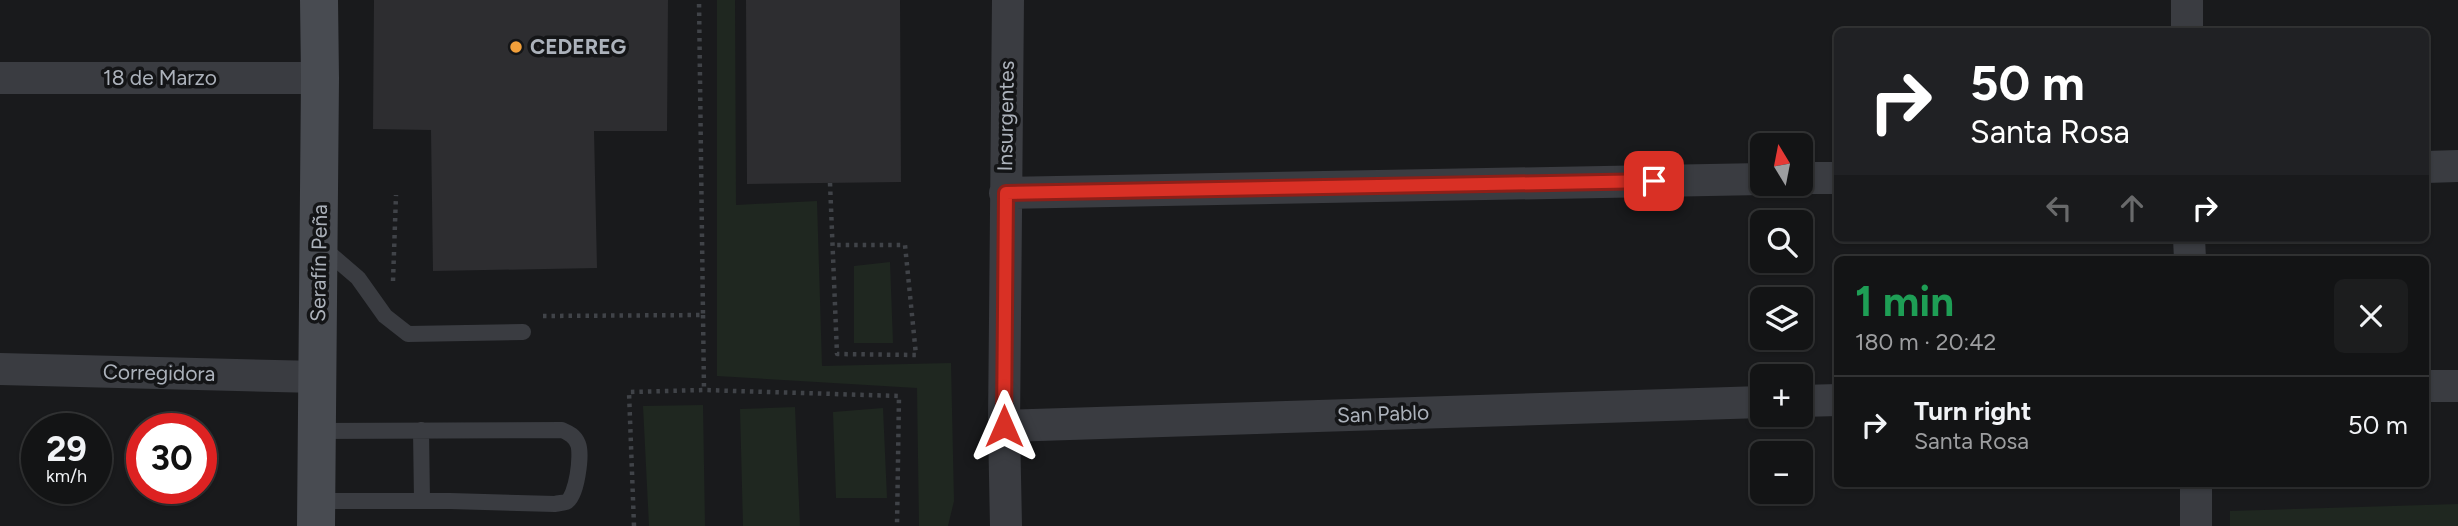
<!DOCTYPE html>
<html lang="en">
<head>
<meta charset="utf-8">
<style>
	body { margin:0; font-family:Figtree,sans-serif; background:#1c1d1e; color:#f1f3f6; height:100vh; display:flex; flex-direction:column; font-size:26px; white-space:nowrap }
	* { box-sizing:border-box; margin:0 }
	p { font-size:23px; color:#9d9ea0 }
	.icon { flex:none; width:38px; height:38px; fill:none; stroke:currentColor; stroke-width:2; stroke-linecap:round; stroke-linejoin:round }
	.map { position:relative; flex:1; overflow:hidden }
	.side { position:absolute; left:1834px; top:256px; width:595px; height:231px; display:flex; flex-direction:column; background:#131415; border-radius:10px; box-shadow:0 2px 5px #0004,0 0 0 2px #323334 }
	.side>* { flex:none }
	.banner { position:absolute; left:1834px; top:28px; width:595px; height:214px; border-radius:10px; box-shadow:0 2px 5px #0004,0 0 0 2px #323334; background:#202124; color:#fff; overflow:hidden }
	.needle { width:46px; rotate:350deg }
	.buttons { position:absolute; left:1750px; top:133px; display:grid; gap:14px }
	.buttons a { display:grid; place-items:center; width:63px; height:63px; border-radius:10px; background:#131415; box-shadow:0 2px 5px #0004,0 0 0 2px #323334; font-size:35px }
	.speed { position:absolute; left:21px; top:413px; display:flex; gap:14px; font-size:35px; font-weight:700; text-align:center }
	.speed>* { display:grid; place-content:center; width:91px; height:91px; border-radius:50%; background:#131415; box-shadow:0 2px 5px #0004,0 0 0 2px #323334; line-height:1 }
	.speed small { font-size:18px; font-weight:400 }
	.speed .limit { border:10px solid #d22; background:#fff; color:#111 }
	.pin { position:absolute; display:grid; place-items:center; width:60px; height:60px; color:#fff; margin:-30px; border-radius:14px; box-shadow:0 4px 10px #0006 }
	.me { position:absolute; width:77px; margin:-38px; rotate:0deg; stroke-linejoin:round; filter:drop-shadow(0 0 5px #0008) }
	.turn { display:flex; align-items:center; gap:24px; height:147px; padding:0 21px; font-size:32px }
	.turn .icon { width:91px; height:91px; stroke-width:2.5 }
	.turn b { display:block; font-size:49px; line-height:60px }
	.lanes { display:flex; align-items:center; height:66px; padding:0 21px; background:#0003; justify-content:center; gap:35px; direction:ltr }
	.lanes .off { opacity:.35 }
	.round { display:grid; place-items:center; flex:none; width:74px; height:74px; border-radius:10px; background:#1c1d1e }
	.headline { display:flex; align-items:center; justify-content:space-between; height:119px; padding:0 21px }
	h1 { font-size:42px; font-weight:700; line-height:52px; color:#1e9e55 }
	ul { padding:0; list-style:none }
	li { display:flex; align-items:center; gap:21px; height:98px; padding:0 21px; border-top:2px solid #323334 }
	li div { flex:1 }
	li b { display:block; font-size:26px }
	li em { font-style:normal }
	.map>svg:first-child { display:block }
	.green { fill:#1f2720 }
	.building { fill:#2d2d30 }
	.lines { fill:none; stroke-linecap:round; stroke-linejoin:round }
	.path { stroke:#404348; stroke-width:4.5; stroke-dasharray:3.5 5; stroke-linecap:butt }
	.service { stroke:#3a3c41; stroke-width:16 }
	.minor { stroke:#3a3c41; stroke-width:32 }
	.secondary { stroke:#484b51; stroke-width:38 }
	.route-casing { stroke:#8d1f18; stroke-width:18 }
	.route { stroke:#d93025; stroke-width:12 }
	.poi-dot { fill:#f2a03b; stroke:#141517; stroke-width:2.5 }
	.labels { text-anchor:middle; stroke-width:7; stroke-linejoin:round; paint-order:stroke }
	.poi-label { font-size:21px; font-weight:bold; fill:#acb2bb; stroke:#141517; text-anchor:start }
	.street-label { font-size:21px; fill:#acb2bb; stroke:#141517 }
</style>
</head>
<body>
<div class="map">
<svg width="2458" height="526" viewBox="0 0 2458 526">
	<rect width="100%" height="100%" fill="#191a1c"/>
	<!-- green -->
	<path class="green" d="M717 0H735L736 205 817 201 822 366 951 363 954 501 948 526H919L917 388 717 376Z
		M890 262 893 343H854V266Z
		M703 405 705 526H649L643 406Z
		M795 407 800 526H743L740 409Z
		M883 408 887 498H836L833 412Z
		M2458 504V526H2230V511Z"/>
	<!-- building -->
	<path class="building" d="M374 0H668L667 131H594L597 268 433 271 431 130 373 129Z
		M746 0H900L901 182 747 184Z"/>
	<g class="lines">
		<!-- path -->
		<path class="path" d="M830 183 837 354 916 355 905 245H833
			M393 281 396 195
			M703 315 704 390
			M543 316 703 315 699 0
			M634 526 629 392 704 390 899 396 897 526"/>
		<!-- service -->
		<path class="service" d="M323 248 358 278 385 316 408 334 523 332
			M421 430 422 501
			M316 501H450L555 504C559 503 563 503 566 502 577 497 582 454 578 444 575 436 569 433 562 430L316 431"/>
		<!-- minor -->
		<path class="minor" d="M2187 32V0
			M0 78H320
			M2426 167 2458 166
			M1801 178H1838
			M1005 193 1762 179
			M2189 238 2190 259
			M0 369 318 377
			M2426 386H2458
			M1801 401 1838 400
			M1004 426 1762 402
			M2196 483V526
			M1006 526 1004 426 1008 0"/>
		<!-- secondary -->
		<path class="secondary" d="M316 526 320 78 319 0"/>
	</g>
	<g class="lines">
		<defs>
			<path id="route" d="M1004 426 1006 193 1654 181"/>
		</defs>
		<!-- route casing -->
		<use href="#route" class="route-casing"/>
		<!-- route -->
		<use href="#route" class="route"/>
	</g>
	<!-- markers -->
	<circle class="poi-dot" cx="516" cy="47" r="7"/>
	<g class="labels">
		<!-- poi labels -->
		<g class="poi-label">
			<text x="530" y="54">CEDEREG</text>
		</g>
		<!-- street labels -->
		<g class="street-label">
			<text x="160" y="85">18 de Marzo</text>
			<text transform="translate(1006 116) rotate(-89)" y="7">Insurgentes</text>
			<text transform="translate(319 263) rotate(-89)" y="7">Serafín Peña</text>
			<text transform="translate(159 373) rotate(1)" y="7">Corregidora</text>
			<text transform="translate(1383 414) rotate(-2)" y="7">San Pablo</text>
		</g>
	</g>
</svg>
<div class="buttons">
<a><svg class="needle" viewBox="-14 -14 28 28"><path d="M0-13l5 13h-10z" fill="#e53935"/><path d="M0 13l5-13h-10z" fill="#9d9ea0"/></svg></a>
<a><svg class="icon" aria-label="search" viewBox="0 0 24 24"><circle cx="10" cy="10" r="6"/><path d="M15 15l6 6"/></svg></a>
<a><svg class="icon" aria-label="layers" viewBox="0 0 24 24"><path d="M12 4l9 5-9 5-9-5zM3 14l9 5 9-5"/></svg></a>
<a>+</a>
<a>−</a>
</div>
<div class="speed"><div>29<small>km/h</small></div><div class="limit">30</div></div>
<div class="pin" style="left:1654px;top:181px;background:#d93025"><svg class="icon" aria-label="arrive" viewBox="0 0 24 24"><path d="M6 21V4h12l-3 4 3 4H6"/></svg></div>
<svg class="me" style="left:1004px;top:426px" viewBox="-20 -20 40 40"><path d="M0-17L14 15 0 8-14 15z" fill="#d93025" stroke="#fff" stroke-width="4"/></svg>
<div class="banner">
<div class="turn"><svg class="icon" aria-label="right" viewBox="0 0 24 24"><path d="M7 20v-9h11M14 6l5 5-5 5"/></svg><div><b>50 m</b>Santa Rosa</div></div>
<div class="lanes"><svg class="icon off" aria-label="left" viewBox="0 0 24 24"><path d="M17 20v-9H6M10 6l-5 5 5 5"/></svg><svg class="icon off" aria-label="ahead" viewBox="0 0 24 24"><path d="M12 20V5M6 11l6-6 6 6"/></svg><svg class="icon" aria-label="right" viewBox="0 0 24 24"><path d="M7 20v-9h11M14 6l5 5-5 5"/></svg></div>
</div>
<section class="side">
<div class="headline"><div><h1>1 min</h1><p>180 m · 20:42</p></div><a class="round"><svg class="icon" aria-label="close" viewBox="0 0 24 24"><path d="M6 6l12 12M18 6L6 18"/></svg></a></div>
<ul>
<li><svg class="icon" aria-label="right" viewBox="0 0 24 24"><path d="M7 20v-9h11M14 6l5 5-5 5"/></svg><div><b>Turn right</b><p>Santa Rosa</p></div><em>50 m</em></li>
</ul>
</section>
</div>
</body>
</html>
